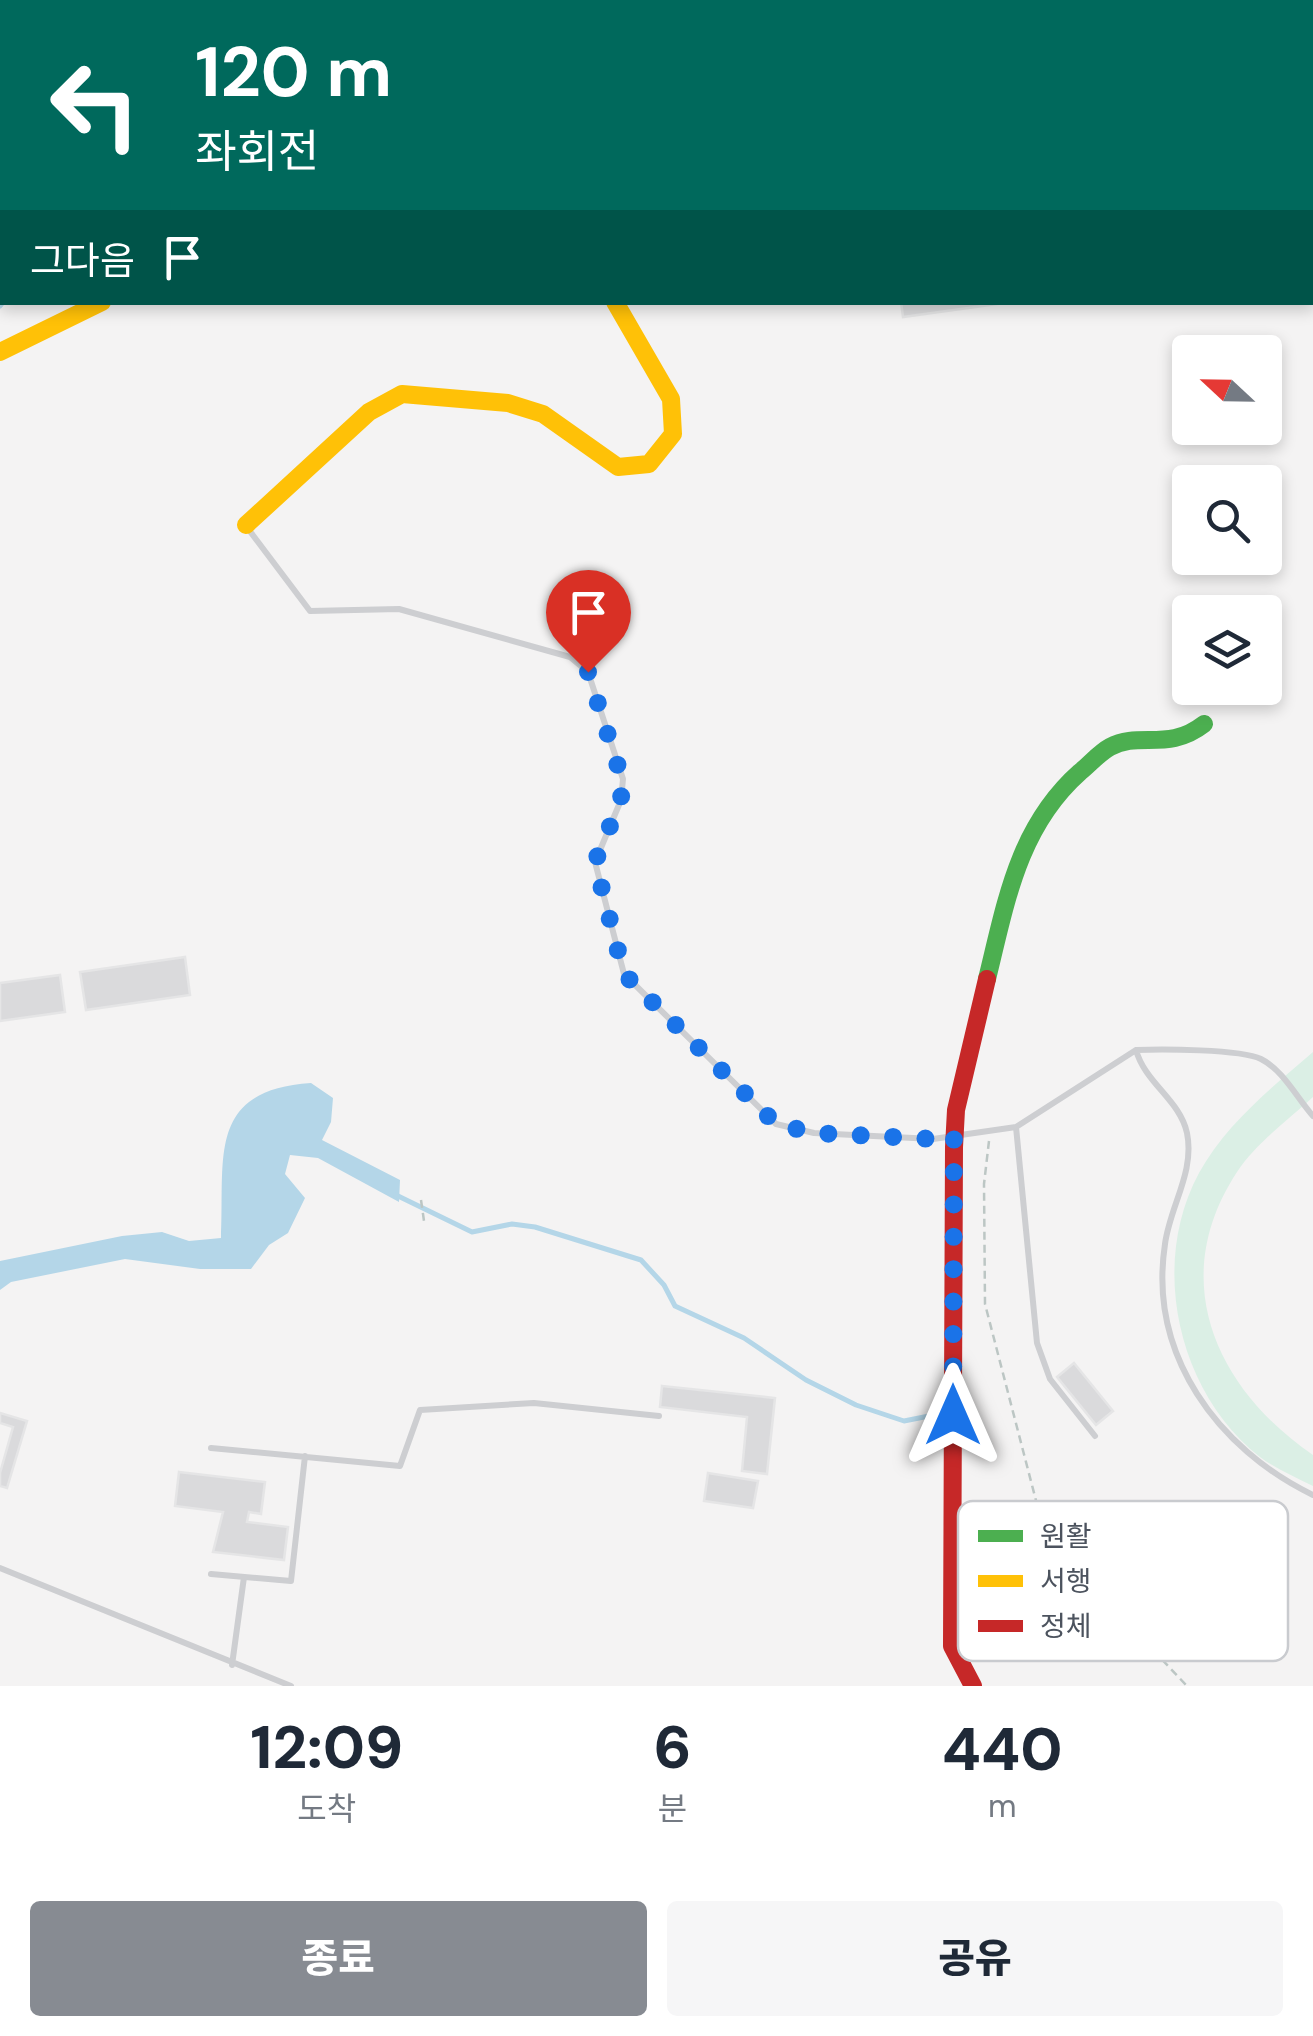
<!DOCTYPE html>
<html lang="ko">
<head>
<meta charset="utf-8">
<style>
	body { margin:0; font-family:"DM Sans","Noto Sans KR",sans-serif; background:#f6f6f7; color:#1f2937; height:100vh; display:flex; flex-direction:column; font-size:38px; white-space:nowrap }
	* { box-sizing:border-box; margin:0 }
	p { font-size:32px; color:#747a83 }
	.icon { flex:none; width:55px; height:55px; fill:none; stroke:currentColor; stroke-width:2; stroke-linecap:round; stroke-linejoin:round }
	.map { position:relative; height:1686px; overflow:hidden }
	.drawer { display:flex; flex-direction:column; background:#fff; flex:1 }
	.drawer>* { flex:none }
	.guide { position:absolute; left:0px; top:0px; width:1315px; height:305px; box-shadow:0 5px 15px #0003; background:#00695c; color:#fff; overflow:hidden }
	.needle { width:65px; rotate:292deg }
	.controls { position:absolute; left:1172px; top:335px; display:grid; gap:20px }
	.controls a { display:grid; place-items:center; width:110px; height:110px; border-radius:10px; background:#fff; box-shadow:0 5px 15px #0003; font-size:50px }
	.pin { position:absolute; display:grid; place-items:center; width:85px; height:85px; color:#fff; margin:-102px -42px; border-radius:50% 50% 50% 0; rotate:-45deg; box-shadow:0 0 10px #0007 }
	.pin .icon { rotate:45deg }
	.me { position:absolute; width:110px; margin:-55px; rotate:0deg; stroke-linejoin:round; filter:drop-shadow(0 0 8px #0008) }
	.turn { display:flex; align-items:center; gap:35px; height:210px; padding:0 30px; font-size:45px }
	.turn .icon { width:130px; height:130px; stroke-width:2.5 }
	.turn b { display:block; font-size:70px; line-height:85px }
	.then { display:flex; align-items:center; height:95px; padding:0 30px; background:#0003; gap:20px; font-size:38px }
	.eta { display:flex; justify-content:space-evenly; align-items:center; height:170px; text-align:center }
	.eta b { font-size:60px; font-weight:800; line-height:70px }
	.cta { display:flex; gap:20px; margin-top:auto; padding:20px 30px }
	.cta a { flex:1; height:115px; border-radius:10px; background:#878b92; color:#fff; font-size:40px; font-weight:800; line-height:115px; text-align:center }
	.cta a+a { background:#f6f6f7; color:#1f2937 }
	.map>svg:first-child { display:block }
	.green { fill:#dbefe5 }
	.water { fill:#b4d6e8 }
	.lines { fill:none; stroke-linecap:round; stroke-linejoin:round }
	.stream { stroke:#b4d6e8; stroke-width:5 }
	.building { fill:#dadadc; stroke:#e5e5e6; stroke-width:2.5 }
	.path { stroke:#bcc6c4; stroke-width:2.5; stroke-dasharray:8 5; stroke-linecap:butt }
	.lane { stroke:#cdced1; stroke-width:6 }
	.fast { stroke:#4caf50; stroke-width:18 }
	.slow { stroke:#ffc107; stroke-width:18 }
	.jam { stroke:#c62828; stroke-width:18 }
	.route { stroke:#1a73e8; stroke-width:18; stroke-dasharray:0 32.4 }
	.key { fill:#fff; stroke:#c9cbcf; stroke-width:2.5 }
	.key-label { font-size:28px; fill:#4c535e }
</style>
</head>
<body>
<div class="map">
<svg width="1313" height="1686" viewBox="0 0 1313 1686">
	<rect width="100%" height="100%" fill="#f4f3f3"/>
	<!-- green -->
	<path class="green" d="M1313 1052V1097C1287 1121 1256 1143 1237 1172 1166 1280 1216 1389 1313 1455V1486C1295 1477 1276 1469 1260 1457 1178 1393 1149 1265 1199 1173 1226 1124 1271 1088 1313 1052Z"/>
	<!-- water -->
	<path class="water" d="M311 1083 333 1098 331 1122 322 1140 400 1180 399 1202 318 1158 290 1155 285 1174 305 1198 288 1233 269 1245 251 1269H200L125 1259 11 1282 0 1290V1261L122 1236 162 1232 189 1241 221 1238C225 1158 206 1090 311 1083Z"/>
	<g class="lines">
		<!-- stream -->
		<path class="stream" d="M191 2 193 0
			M0 306 3 302
			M396 1195 472 1232 512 1224 535 1227 641 1260 664 1285 675 1306 744 1338 806 1380 856 1405 904 1421 929 1416"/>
	</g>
	<!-- building -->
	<path class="building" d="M901 302H996L997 304 903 317Z
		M185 957 190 995 86 1010 80 972Z
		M60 975 65 1012 0 1021V983Z
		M1074 1363 1113 1411 1096 1425 1057 1377Z
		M662 1386 775 1398 767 1474 742 1471 747 1417 660 1407Z
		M0 1413 27 1421 7 1488 0 1486V1473L13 1427 0 1423Z
		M179 1472 265 1482 261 1514 249 1512 247 1522 288 1527 284 1560 213 1552 223 1512 175 1506Z
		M708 1473 758 1481 753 1508 704 1501Z"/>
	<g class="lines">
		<!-- path -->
		<path class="path" d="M989 1141 984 1184 985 1304 1040 1516 1063 1555 1187 1686
			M421 1200 424 1221"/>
		<!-- lane -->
		<path class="lane" d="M148 2 150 0
			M0 129 2 128
			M246 526 310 611 399 609 570 657 588 672 623 779 621 800 595 862 624 974 776 1124 814 1133 933 1139 1016 1127 1136 1050C1161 1049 1240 1049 1261 1059 1283 1070 1297 1098 1313 1116
			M1136 1050C1145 1083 1180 1100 1187 1133 1195 1172 1170 1206 1165 1244 1148 1355 1218 1449 1313 1495
			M1016 1127 1037 1343 1050 1379 1095 1436
			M211 1448 400 1466 420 1410 534 1403 659 1416
			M0 1568 291 1686
			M211 1574 291 1581 305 1456
			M232 1665 244 1577"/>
		<!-- fast -->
		<path class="fast" d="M389 2 390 0
			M987 979C1006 902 1018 827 1080 772 1089 765 1099 753 1110 747 1140 731 1168 752 1204 724"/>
		<!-- slow -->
		<path class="slow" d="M0 352 102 302
			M246 525 369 412 402 394 508 403 543 414 618 467 649 464 673 434 671 399 615 302"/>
		<!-- jam -->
		<path class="jam" d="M973 1686 952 1646 954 1147 956 1110 987 979"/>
	</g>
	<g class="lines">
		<!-- route -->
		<path class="route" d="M588 672 622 779 621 800 595 862 624 974 776 1124 814 1133 933 1139 954 1136 953 1415"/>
	</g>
	<!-- legend -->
	<rect x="958" y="1501" width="330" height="160" rx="15" class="key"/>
	<rect x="978" y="1530" width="45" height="12" fill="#4caf50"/>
	<rect x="978" y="1575" width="45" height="12" fill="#ffc107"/>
	<rect x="978" y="1620" width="45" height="12" fill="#c62828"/>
	<g class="key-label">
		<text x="1040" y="1546">원활</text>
		<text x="1040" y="1591">서행</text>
		<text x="1040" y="1636">정체</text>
	</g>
</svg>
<div class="controls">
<a><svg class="needle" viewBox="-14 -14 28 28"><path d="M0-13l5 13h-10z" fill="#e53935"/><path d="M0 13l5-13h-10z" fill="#747a83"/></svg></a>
<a><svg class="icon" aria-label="search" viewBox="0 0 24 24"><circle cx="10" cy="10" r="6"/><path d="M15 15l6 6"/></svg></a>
<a><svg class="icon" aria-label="layers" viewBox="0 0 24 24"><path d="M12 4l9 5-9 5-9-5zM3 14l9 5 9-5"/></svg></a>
</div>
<div class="pin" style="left:588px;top:672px;background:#d93025"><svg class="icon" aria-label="arrive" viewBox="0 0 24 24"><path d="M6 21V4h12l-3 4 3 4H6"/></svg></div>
<svg class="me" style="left:953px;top:1415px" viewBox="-20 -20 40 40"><path d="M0-17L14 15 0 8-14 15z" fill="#1a73e8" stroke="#fff" stroke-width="4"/></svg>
<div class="guide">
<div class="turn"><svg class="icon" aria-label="left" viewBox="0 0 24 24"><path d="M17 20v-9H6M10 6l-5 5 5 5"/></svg><div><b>120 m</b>좌회전</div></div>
<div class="then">그다음<svg class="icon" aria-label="arrive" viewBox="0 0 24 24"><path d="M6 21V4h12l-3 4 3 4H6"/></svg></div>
</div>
</div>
<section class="drawer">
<div class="eta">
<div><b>12:09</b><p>도착</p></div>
<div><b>6</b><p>분</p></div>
<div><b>440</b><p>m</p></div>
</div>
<div class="cta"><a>종료</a><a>공유</a></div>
</section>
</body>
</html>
